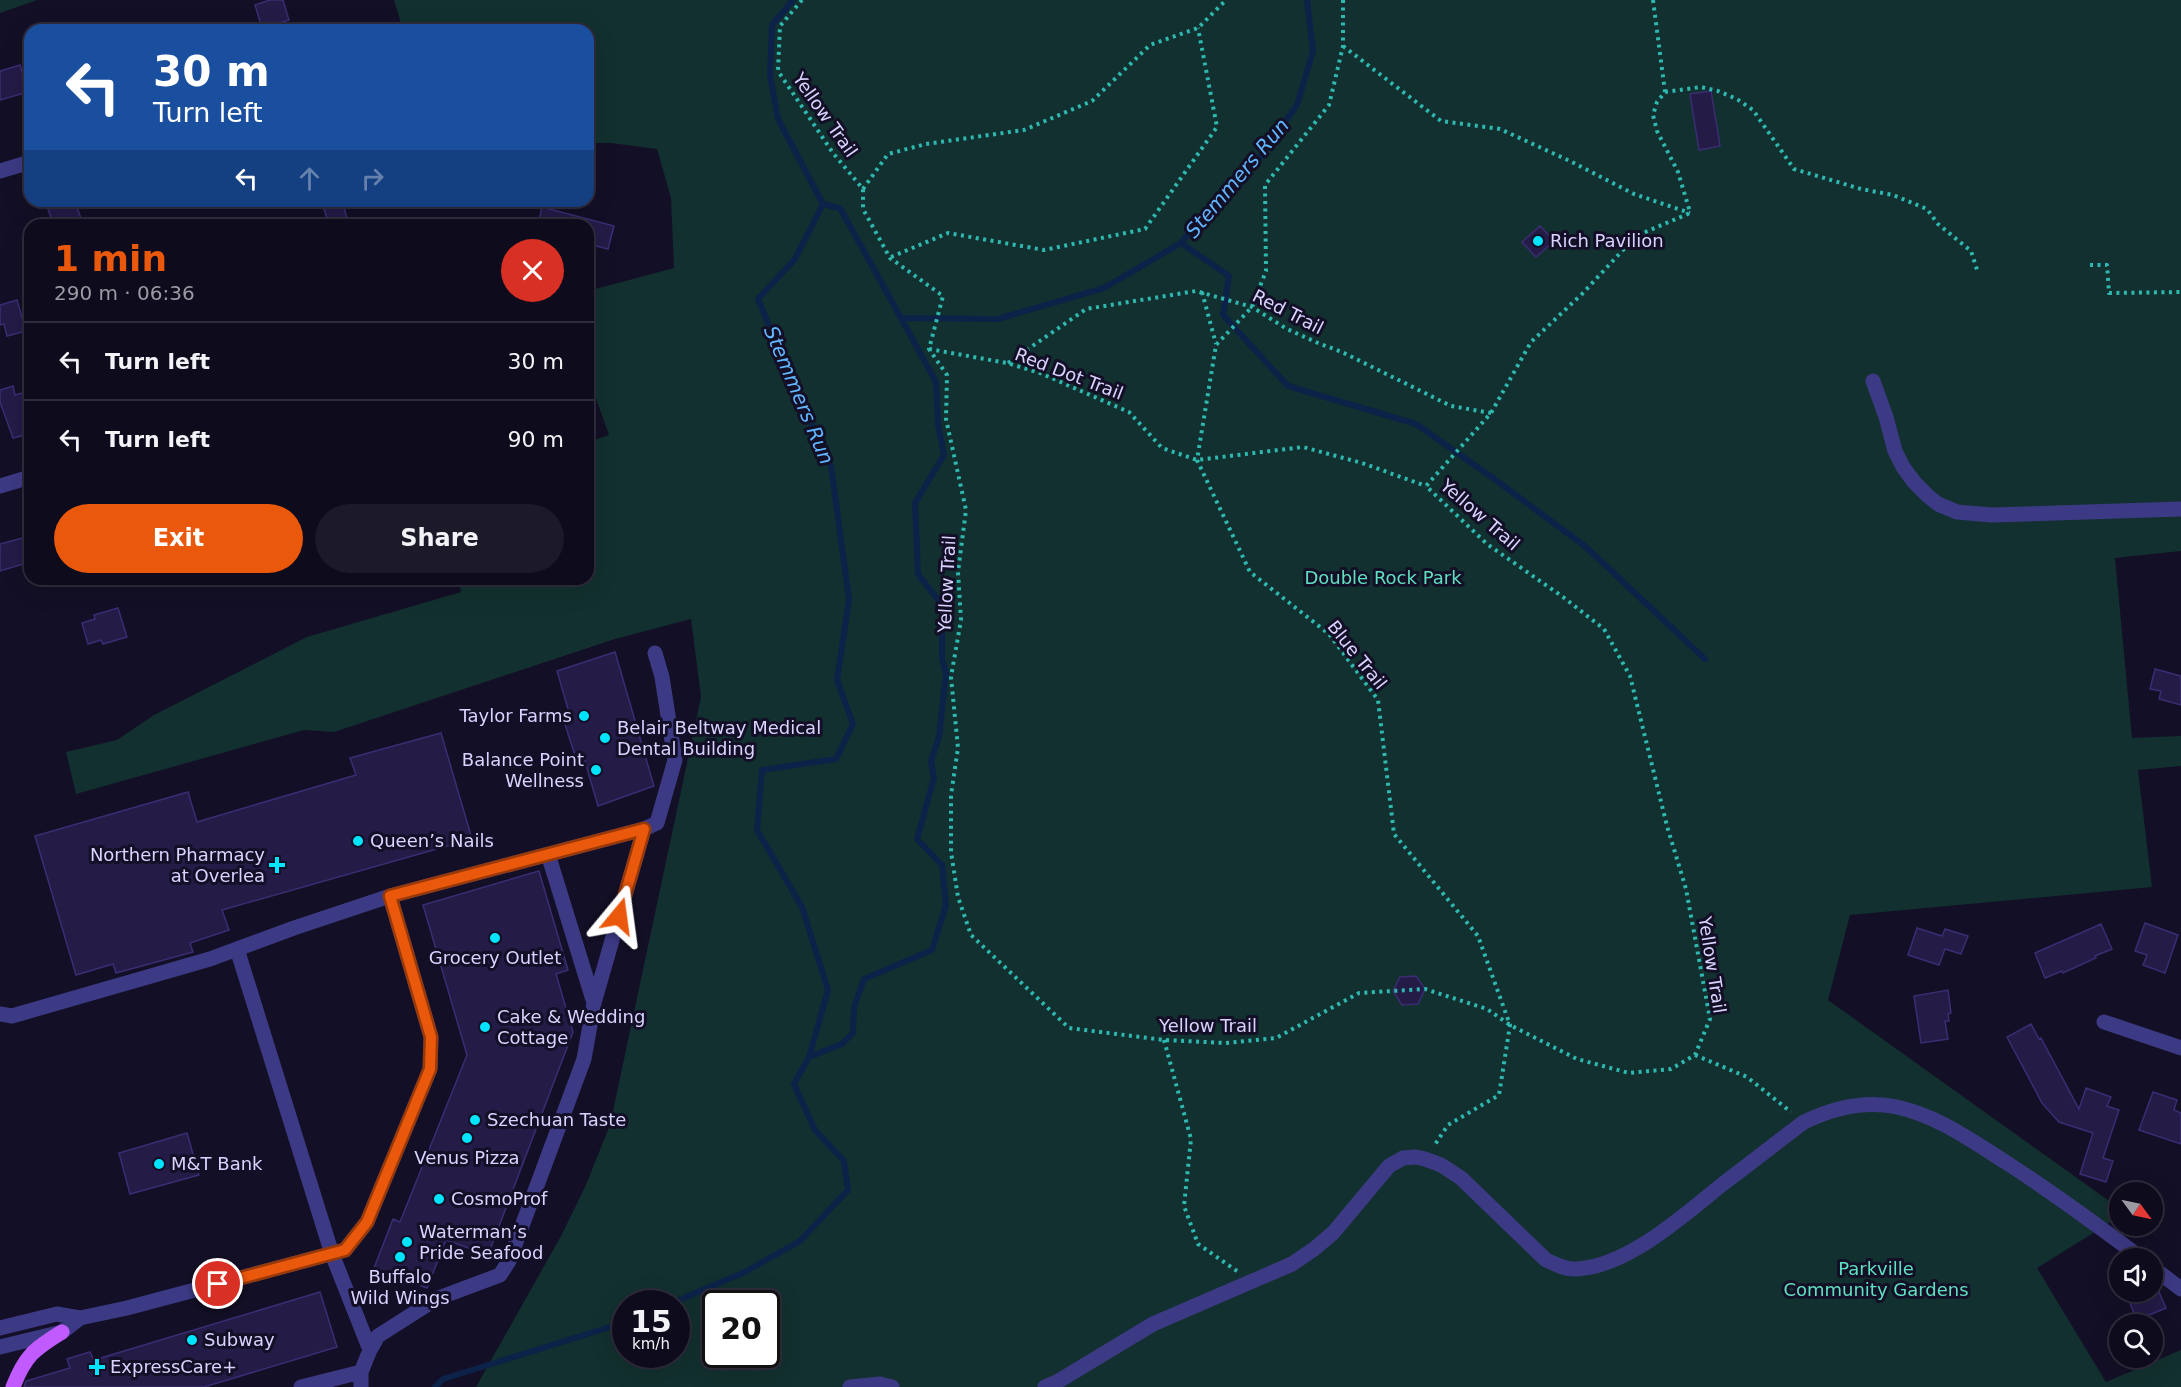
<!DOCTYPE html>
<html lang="en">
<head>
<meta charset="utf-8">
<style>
	body { margin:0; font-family:"DejaVu Sans",sans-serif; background:#1c1929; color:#f1f3f6; height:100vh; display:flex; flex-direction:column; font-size:22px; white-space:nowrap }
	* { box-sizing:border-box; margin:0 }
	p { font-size:20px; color:#9b9ba3 }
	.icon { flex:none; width:33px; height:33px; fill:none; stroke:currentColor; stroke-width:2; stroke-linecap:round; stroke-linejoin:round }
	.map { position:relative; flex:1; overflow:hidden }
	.sheet { position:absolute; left:24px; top:219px; width:570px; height:366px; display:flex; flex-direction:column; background:#0e0b1c; border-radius:18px; box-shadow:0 6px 24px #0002,0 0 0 2px #2e2b3b }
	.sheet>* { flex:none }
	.guide { position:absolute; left:24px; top:24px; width:570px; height:183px; border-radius:18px; box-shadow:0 6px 24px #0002,0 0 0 2px #2e2b3b; background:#1a4fa0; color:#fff; overflow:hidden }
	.needle { width:39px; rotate:123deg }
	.fabs { position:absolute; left:2109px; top:1182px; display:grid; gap:12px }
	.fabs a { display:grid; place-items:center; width:54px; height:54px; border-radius:50%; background:#0e0b1c; box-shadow:0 6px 24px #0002,0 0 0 2px #2e2b3b; font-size:30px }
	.speed { position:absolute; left:612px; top:1290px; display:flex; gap:12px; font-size:30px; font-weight:700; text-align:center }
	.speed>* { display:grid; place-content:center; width:78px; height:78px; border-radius:50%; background:#0e0b1c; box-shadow:0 6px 24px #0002,0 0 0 2px #2e2b3b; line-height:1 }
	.speed small { font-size:15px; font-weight:400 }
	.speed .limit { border:3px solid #111; border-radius:9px; background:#fff; color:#111 }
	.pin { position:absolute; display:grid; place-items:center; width:51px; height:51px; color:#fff; margin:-26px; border:3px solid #fff; border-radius:50%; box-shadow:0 2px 6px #0007 }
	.me { position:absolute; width:66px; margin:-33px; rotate:16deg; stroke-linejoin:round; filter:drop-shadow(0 0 4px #0008) }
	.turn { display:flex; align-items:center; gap:21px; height:126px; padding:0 30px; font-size:27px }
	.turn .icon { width:78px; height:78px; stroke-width:2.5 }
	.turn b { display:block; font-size:42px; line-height:51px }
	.lanes { display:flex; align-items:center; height:57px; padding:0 30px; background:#0003; justify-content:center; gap:30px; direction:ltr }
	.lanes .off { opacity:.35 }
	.round { display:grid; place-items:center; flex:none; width:63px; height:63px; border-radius:32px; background:#1c1929 }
	.head { display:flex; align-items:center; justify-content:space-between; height:102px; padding:0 30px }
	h1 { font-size:36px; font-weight:600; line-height:45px; color:#ea580c }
	.action { display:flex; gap:12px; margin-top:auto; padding:12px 30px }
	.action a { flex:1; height:69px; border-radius:36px; background:#ea580c; color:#fff; font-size:24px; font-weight:600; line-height:69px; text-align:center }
	.action a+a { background:#1c1929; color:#f1f3f6 }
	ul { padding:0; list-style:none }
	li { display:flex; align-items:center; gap:18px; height:78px; padding:0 30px; border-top:2px solid #2e2b3b }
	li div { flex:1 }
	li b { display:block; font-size:22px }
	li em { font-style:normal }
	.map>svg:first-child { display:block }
	.green { fill:#12302f; fill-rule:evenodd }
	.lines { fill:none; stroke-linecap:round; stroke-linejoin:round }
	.stream { stroke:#0c2248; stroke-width:6 }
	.building { fill:#241b47; stroke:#3b2d73; stroke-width:1.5 }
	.path { stroke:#2fb8b0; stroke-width:4; stroke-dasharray:3 4.5; stroke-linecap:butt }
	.minor { stroke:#3d3a85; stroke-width:15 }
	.major { stroke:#c25bff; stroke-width:15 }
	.route-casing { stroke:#983908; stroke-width:15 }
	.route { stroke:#ea580c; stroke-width:10 }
	.poi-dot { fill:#00e5ff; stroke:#130f26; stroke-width:2 }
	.labels { text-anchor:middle; stroke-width:6; stroke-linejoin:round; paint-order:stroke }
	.street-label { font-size:18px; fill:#d9d4ff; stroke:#130f26 }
	.poi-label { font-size:18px; fill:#d9d4ff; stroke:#130f26; text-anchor:start }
	.park-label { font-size:18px; fill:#5fe0c0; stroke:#130f26 }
	.water-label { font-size:20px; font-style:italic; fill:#62b6ff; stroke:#130f26 }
</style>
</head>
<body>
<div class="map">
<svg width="2181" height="1387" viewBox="0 0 2181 1387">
	<rect width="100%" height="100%" fill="#130f26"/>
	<!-- green -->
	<path class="green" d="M0 0H37L0 13Z
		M394 0H2181V551L2115 558 2132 738 2181 736V766L2138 770 2152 887 1850 915 1828 1000 2119 1208V1217L2037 1268 2106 1382 2181 1350V1387H476L561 1236 585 1187 610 1125 701 697 691 619 615 639 334 732 304 730 76 794 66 752 117 740 154 715 307 637 461 592 458 579H588V442L609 435 588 376V291L674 268 671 198 657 149 611 143H588V30H403ZM626 1304H676V1354H626ZM716 1304H766V1354H716Z"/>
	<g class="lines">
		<!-- stream -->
		<path class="stream" d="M793 0 772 25 770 75 778 119 823 204
			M823 204 840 208 901 318 998 319 1104 288 1181 243 1218 197 1260 157 1297 105 1313 51 1307 0
			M1181 243 1229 276 1223 315 1288 386 1416 424 1493 478 1586 547 1705 659
			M809 1057 842 1044 853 1033 854 1007 864 979 932 950 946 905 942 865 917 839 934 778 931 761 939 737 946 673 942 659V605L918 574 915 503 944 455 938 424 936 382 901 318
			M670 1304 745 1272 800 1241 848 1190 844 1161 815 1130 794 1084 809 1057 828 990 802 907 757 830 762 770 836 759 853 724 837 680 849 599 831 466 790 377 758 299 795 259 823 204
			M435 1387 443 1379 626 1322"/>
	</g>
	<!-- building -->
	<path class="building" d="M270 0H283L289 20 262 28 255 5Z
		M20 65 28 92 0 100V71Z
		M1711 91 1720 146 1699 150 1690 94Z
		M49 201H75L81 219 57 225 56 220 52 221 47 206H50Z
		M343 204 347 219 329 225 324 209Z
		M542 207 614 226 608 249 588 244V225H538Z
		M1540 226 1554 241 1536 257 1522 242Z
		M17 300 26 331 7 336 4 324 0 325V305Z
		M13 386 15 395 26 392 30 405V434L13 438 0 402V390Z
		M30 536V562L0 571V544Z
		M118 608 127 637 103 644 101 640 88 644 82 623 95 619 94 615Z
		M615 652 654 786 598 806 584 758 577 762 563 718 570 716 557 671Z
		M2155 669 2181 676V705L2159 699 2161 691 2150 689Z
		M441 733 472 839 222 910 229 930 190 943 193 952 116 973 113 964 76 975 35 836 188 792 197 822 356 775 350 758Z
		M539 871 568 970 556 974 573 1032 488 1255 446 1240 427 1288 374 1268 393 1219 400 1222 467 1055 423 905Z
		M2145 923 2178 935 2165 973 2143 965 2147 955 2135 951Z
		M2101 924 2112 949 2095 956 2096 958 2063 973 2062 971 2045 978 2035 953Z
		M1917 928 1942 936 1945 929 1968 936 1961 954 1945 949 1939 965 1908 955Z
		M1416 976 1425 989 1418 1004 1402 1005 1393 991 1400 977Z
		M1948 990 1951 1013 1948 1014 1949 1021H1945L1948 1039 1921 1043 1914 996Z
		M2031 1024 2039 1039 2041 1038 2079 1109 2086 1088 2111 1097 2107 1106 2119 1110 2103 1158 2113 1161 2106 1182 2080 1174 2093 1133 2059 1122 2042 1103 2007 1037Z
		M2153 1092 2177 1100 2174 1110 2181 1113V1144L2139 1130Z
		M187 1133 199 1175 130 1194 119 1153Z
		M320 1292 337 1347 204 1387H24L26 1381 70 1368 67 1359 90 1352 94 1360Z
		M2125 1292H2159L2166 1308 2137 1320Z"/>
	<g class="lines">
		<!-- path -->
		<path class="path" d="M802 0 780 26 778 71 833 153 863 189V209L890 258 943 296 929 349 947 375 946 419 966 510 958 572 961 620 951 677 958 748 951 795V852L958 897 971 935 1069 1028 1164 1040 1226 1043 1276 1038 1359 993 1425 989 1487 1009 1510 1025 1577 1059 1629 1073 1671 1069 1695 1055 1710 1019 1686 889 1667 826 1630 676 1604 629 1563 597 1487 544 1426 486 1491 413 1531 342 1583 293 1636 236 1690 213
			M1343 0V46L1329 105 1265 185 1266 271 1252 307 1216 345 1197 460 1250 572 1329 634 1378 700 1394 834 1478 936 1510 1025 1499 1095 1448 1125 1434 1146
			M1653 0 1665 92 1657 102 1653 115 1657 131 1678 172 1690 212
			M1343 46 1441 121 1500 129 1570 161 1634 194 1690 213
			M1665 92 1701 87 1718 91 1737 99 1753 110 1794 169 1861 189 1893 195 1927 209 1938 224 1971 251 1978 273
			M863 189 888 154 926 144 1024 130 1092 101 1150 45 1198 28 1226 0
			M891 257 948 233 1044 250 1145 229 1217 127 1198 28
			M2090 265H2107L2109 293 2181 292
			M1202 292 1216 344
			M929 349 1007 363 1040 373 1129 412 1162 448 1197 460 1303 447 1362 463 1426 486
			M1008 363 1086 309 1196 291 1252 307 1287 329 1318 343 1342 352 1451 406 1491 413
			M1164 1040 1191 1139 1184 1206 1198 1244 1237 1271
			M1695 1055 1747 1077 1791 1112"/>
		<!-- minor -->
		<path class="minor" d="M0 171 30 162
			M1873 381 1886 417 1895 451 1903 467 1914 482 1928 496 1938 504 1957 512 1992 515 2181 509
			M0 486 30 477
			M390 896 644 829
			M237 949 332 1254 370 1350 361 1372V1387
			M594 1003 644 829 657 823 675 760 662 677 655 653
			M0 1014 12 1016 210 959 294 928 390 896 431 1037 430 1069 367 1222 345 1250 127 1308 80 1318 57 1314 0 1328
			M2104 1022 2181 1048
			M2152 1267 2181 1289
			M0 1347 62 1332 80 1318
			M370 1350 378 1336 436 1299 500 1275 509 1261 584 1059 594 1003 548 854
			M301 1387 361 1372
			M850 1387 880 1384 892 1387
			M1045 1387 1057 1382 1153 1324 1292 1264 1314 1249 1333 1233 1389 1166 1403 1158 1416 1157 1425 1159 1441 1165 1461 1178 1546 1260C1555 1264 1566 1270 1576 1269 1628 1267 1685 1214 1724 1183 1751 1163 1777 1142 1804 1122 1833 1108 1865 1100 1897 1107 1938 1116 1972 1141 2007 1163 2053 1193 2097 1225 2141 1258"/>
		<!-- major -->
		<path class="major" d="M13 1387C25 1356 34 1349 62 1332"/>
	</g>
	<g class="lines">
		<defs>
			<path id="route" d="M218 1284 345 1250 367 1222 430 1069 431 1037 390 896 644 829 619 916"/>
		</defs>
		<!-- route casing -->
		<use href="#route" class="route-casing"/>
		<!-- route -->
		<use href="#route" class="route"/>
	</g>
	<!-- markers -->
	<g class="poi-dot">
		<circle cx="1538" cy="241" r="6"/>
		<circle cx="584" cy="716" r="6"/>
		<circle cx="605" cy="738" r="6"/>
		<circle cx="596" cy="770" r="6"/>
		<circle cx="358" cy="841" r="6"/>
		<path d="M274 856h6v6h6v6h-6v6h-6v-6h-6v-6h6z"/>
		<circle cx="495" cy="938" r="6"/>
		<circle cx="485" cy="1027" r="6"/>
		<circle cx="475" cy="1120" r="6"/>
		<circle cx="467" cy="1138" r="6"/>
		<circle cx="159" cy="1164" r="6"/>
		<circle cx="439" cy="1199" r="6"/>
		<circle cx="407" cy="1242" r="6"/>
		<circle cx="400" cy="1257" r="6"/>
		<circle cx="192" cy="1340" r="6"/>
		<path d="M94 1358h6v6h6v6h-6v6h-6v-6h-6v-6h6z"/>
	</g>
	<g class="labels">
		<!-- street labels -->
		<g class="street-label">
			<text transform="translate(825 115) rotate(55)" y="6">Yellow Trail</text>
			<text transform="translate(1288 312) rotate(27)" y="6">Red Trail</text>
			<text transform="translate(1069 374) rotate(21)" y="6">Red Dot Trail</text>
			<text transform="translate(1480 515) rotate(41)" y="6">Yellow Trail</text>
			<text transform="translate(947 584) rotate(-87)" y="6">Yellow Trail</text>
			<text transform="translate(1357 655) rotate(51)" y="6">Blue Trail</text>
			<text transform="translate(1712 965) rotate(81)" y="6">Yellow Trail</text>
			<text x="1208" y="1032">Yellow Trail</text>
		</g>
		<!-- poi labels -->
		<g class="poi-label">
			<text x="1550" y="247">Rich Pavilion</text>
			<text x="572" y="722" text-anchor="end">Taylor Farms</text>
			<text x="617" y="734">Belair Beltway Medical<tspan x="617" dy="21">Dental Building</tspan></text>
			<text x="584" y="766" text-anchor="end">Balance Point<tspan x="584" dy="21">Wellness</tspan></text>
			<text x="370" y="847">Queen’s Nails</text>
			<text x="265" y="861" text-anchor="end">Northern Pharmacy<tspan x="265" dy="21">at Overlea</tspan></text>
			<text x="495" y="964" text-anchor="middle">Grocery Outlet</text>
			<text x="497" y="1023">Cake &amp; Wedding<tspan x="497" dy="21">Cottage</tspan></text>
			<text x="487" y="1126">Szechuan Taste</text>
			<text x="467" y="1164" text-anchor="middle">Venus Pizza</text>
			<text x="171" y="1170">M&amp;T Bank</text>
			<text x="451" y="1205">CosmoProf</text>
			<text x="419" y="1238">Waterman’s<tspan x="419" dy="21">Pride Seafood</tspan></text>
			<text x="400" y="1283" text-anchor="middle">Buffalo<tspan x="400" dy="21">Wild Wings</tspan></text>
			<text x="204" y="1346">Subway</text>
			<text x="110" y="1373">ExpressCare+</text>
		</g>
		<!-- park labels -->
		<g class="park-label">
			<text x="1383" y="584">Double Rock Park</text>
			<text x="1876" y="1275">Parkville<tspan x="1876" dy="21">Community Gardens</tspan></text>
		</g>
		<!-- water labels -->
		<g class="water-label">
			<text transform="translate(1237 178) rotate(-50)" y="7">Stemmers Run</text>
			<text transform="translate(799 395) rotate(67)" y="7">Stemmers Run</text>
		</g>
	</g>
</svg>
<div class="fabs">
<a><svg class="needle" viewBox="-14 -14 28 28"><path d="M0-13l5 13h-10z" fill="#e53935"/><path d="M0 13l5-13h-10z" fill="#9b9ba3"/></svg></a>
<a><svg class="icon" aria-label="sound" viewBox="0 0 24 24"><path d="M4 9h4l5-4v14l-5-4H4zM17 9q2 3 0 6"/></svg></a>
<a><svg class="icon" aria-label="search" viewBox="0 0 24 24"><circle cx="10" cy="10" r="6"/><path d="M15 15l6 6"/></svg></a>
</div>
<div class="speed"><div>15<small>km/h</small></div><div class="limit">20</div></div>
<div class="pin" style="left:218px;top:1284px;background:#d93025"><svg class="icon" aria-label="arrive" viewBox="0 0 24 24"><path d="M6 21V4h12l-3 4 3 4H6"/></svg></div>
<svg class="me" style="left:619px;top:916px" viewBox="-20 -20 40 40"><path d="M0-17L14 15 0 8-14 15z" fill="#ea580c" stroke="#fff" stroke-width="4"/></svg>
<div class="guide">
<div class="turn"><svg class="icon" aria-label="left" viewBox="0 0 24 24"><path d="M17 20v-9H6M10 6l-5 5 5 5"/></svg><div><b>30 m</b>Turn left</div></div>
<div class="lanes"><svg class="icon" aria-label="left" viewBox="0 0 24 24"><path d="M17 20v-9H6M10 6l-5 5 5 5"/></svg><svg class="icon off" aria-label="ahead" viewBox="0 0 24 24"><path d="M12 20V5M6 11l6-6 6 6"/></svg><svg class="icon off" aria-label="right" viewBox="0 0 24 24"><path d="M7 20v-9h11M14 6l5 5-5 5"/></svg></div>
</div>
<section class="sheet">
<div class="head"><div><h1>1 min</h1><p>290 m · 06:36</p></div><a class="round" style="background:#d93025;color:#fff"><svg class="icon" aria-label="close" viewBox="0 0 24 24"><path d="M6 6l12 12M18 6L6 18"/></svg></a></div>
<ul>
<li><svg class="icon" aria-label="left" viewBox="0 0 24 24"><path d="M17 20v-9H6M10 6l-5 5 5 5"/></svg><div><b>Turn left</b></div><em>30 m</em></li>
<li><svg class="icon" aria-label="left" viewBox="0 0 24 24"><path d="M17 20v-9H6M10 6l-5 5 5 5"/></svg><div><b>Turn left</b></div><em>90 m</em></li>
</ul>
<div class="action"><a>Exit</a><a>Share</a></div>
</section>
</div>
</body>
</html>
